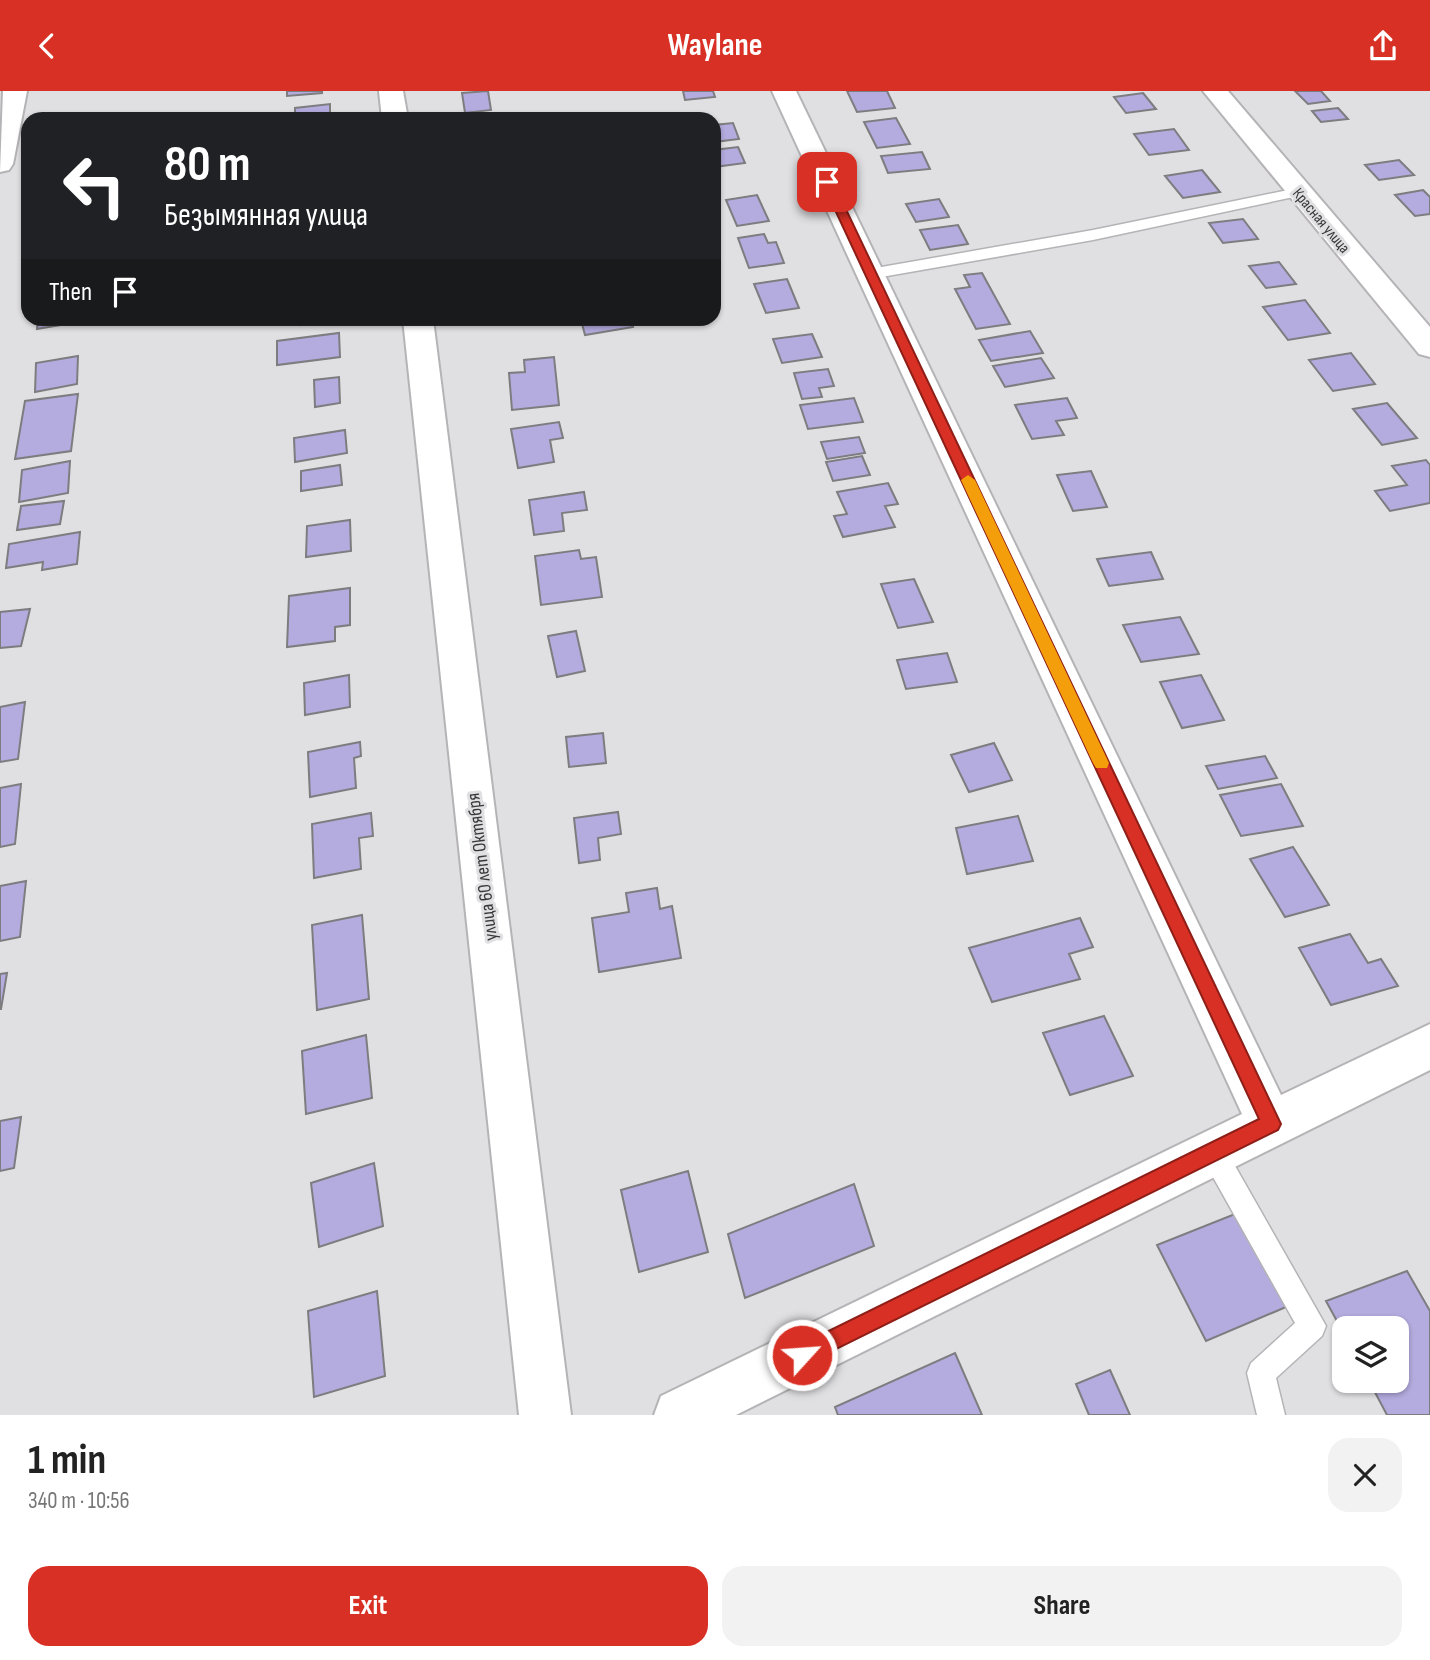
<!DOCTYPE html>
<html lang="en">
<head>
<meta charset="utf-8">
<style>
	body { margin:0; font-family:"Sofia Sans Condensed",sans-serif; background:#f2f2f2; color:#222; height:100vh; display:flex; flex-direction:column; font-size:26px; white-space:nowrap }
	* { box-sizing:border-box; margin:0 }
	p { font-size:23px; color:#767676 }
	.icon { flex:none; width:38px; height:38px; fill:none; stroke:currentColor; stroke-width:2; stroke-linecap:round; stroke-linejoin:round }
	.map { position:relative; height:1324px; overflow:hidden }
	.panel { display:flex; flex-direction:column; background:#fff; flex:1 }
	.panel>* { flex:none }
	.banner { position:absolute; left:21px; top:21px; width:700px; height:214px; border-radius:21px; box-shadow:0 2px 5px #0004; background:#202124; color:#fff; overflow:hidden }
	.tools { position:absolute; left:1332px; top:1225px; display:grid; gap:14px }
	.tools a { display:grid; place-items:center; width:77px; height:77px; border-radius:14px; background:#fff; box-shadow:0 2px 5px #0004; font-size:35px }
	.pin { position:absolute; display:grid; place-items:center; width:60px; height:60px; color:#fff; margin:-30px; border-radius:14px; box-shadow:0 4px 10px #0006 }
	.me { position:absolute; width:77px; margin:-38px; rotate:64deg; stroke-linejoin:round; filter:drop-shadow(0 0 5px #0008) }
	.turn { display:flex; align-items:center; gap:24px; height:147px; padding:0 28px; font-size:32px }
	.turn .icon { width:91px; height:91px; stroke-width:2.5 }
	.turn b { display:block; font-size:49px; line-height:60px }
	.then { display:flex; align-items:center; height:66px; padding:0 28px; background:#0003; gap:14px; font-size:26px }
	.round { display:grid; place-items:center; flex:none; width:74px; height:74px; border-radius:21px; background:#f2f2f2 }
	.headline { display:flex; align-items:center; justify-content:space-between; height:119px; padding:0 28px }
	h1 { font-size:42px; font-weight:700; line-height:52px }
	.button { display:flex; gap:14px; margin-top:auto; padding:14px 28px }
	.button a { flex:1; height:80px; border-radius:21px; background:#d93025; color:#fff; font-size:28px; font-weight:700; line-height:80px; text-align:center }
	.button a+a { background:#f2f2f2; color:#222 }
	header { display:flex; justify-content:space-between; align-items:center; height:91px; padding:0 28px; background:#d93025; color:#fff; font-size:32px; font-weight:700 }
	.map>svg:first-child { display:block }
	.building { fill:#b4abde; stroke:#7d7d80; stroke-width:2 }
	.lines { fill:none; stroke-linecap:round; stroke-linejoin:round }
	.lane-casing { stroke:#b5b3b6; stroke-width:3 }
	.street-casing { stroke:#b5b3b6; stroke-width:4 }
	.secondary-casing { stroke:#b5b3b6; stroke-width:4 }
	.lane { fill:#fff; fill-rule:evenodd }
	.street { fill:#fff; fill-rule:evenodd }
	.secondary { fill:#fff; fill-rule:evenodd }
	.route { fill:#d93025; stroke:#8d1f18; stroke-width:2 }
	.slow { fill:#f59e0b }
	.labels { text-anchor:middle; stroke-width:6; stroke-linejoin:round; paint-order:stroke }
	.far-street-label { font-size:16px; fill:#383839; stroke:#e0dfe2 }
	.street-label { font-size:19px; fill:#383839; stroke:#e0dfe2 }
</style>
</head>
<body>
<header><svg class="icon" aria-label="back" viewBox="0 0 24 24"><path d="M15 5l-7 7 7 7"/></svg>Waylane<svg class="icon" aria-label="share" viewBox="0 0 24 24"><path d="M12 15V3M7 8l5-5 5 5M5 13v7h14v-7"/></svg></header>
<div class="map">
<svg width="1430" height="1324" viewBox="0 0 1430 1324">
	<rect width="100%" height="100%" fill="#e0dfe2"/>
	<!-- building -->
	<path class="building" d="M287 0H322V2L287 5Z
		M488 0 491 19 465 22 462 2Z
		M683 0H713L715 6 685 9Z
		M847 0H887L895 17 857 21Z
		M1295 0H1321L1330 10 1308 13Z
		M1143 2 1156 18 1126 22 1114 6Z
		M330 13V28H271L295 25V17Z
		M1338 17 1348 28 1321 31 1312 20Z
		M896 27 910 53 877 57 864 31Z
		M733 32 739 48 714 51V34Z
		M1174 38 1189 59 1149 64 1134 43Z
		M738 56 745 72 714 76V59Z
		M922 61 930 78 888 82 881 65Z
		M1399 69 1414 84 1379 89 1365 74Z
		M1202 79 1220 101 1183 107 1165 85Z
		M1423 99 1430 106V123L1415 125 1395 104Z
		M757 104 769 130 737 135 726 109Z
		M939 108 949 126 916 131 906 113Z
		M1243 128 1258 148 1223 152 1209 132Z
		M958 134 968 153 930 159 920 139Z
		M764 143 768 152 776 151 784 172 749 177 738 147Z
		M1279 171 1296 193 1266 197 1249 175Z
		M982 182 1010 233 976 238 955 198 970 196 964 184Z
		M787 188 799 217 766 222 754 193Z
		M1305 209 1330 242 1288 249 1263 216Z
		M38 228H73V232L37 238Z
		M301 228H339V229L301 234Z
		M497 228H536L537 229 498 233Z
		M630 228 633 236 585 244 581 229Z
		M1030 240 1043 262 991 270 979 249Z
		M339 242 340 266 277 274V250Z
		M812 243 822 266 782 272 773 248Z
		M1351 262 1375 293 1333 300 1309 269Z
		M78 265 77 293 35 301 36 272Z
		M554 266 559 314 512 319 509 282 525 281 524 269Z
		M1041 267 1054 287 1005 296 993 275Z
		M828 278 834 295 819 297 822 306 802 308 794 282Z
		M339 286 340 312 315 316 314 289Z
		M78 303 71 360 15 368 25 310Z
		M854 307 863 331 808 338 800 314Z
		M1067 307 1077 327 1056 330 1064 344 1032 348 1015 314Z
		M1387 312 1417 347 1382 354 1353 318Z
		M559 331 563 347 550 349 554 371 518 377 511 338Z
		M345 339 347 362 295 371 294 347Z
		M859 346 865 362 827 368 821 351Z
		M862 365 870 384 833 390 826 371Z
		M1426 369 1430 374V412L1390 420 1375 400 1407 394 1392 375Z
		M70 370 68 402 19 411 22 379Z
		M340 374 342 394 301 400V380Z
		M1091 380 1107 416 1073 420 1057 384Z
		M888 392 898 413 885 415 895 436 843 446 834 425 847 423 837 401Z
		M584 401 587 419 562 422 564 440 534 444 529 409Z
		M64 410 60 433 17 439 21 415Z
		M350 429 351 460 306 466 307 435Z
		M80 441 77 473 42 479 43 471 6 477 9 453Z
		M579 459 581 468 596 466 602 506 541 514 535 465Z
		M1151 461 1163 488 1109 495 1097 468Z
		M914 488 933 531 898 537 881 493Z
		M350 497V534L335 536V550L287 556 289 505Z
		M30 518 21 555 0 557V521Z
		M1180 526 1199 563 1141 571 1123 534Z
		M576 540 585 580 557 586 548 545Z
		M947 562 957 591 906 598 897 569Z
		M349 584 350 616 305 624 304 592Z
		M1201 584 1224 629 1182 637 1160 591Z
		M25 611 18 668 0 671V616Z
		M603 642 606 672 569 676 566 646Z
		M360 651 361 665 354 667 356 697 310 706 308 661Z
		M994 652 1012 689 969 701 951 664Z
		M1265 665 1277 687 1218 698 1206 675Z
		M21 693 15 753 0 756V697Z
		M1281 693 1303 735 1241 745 1220 704Z
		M618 721 621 743 598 747 600 769 579 772 574 727Z
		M371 722 373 745 359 747 361 778 314 787 312 733Z
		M1018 725 1033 770 967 783 956 737Z
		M1293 756 1329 814 1285 826 1250 768Z
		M26 790 20 846 0 850V795Z
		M657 797 660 818 672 815 681 867 599 881 592 827 629 821 626 802Z
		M362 824 369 908 317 919 312 834Z
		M1080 827 1093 856 1069 863 1080 888 992 911 969 857Z
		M1350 843 1368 872 1381 868 1398 895 1331 914 1299 857Z
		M7 882 1 918H0V883Z
		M1104 925 1133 985 1070 1004 1043 942Z
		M366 944 372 1007 306 1023 302 960Z
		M21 1026 14 1077 0 1080V1030Z
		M374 1072 383 1135 319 1156 311 1092Z
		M688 1080 708 1161 639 1181 621 1099Z
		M854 1093 874 1155 745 1207 728 1143Z
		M1235 1123 1286 1216 1206 1250 1157 1154Z
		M1407 1180 1430 1220V1324H1387L1369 1290H1396V1237H1344V1243L1326 1210Z
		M377 1200 385 1285 314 1306 308 1220Z
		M955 1262 982 1324H838L835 1316Z
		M1110 1279 1130 1324H1089L1076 1293Z"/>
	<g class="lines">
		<defs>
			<path id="lane" d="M1298 97 1303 98V104L1093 149 870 188 862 183 870 178 1093 139Z
				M1213 1048 1222 1052 1326 1235 1322 1245 1276 1287 1285 1324H1257L1247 1282 1251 1272 1295 1232 1204 1070 1200 1061 1204 1052Z"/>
			<path id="street" d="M3 0H27L13 73 9 79 0 81Z
				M379 0H403L408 28H382Z
				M772 0H796L1281 1004 1430 933V979L736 1324H654L661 1305 1242 1023Z
				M403 228H433L571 1324H519Z"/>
			<path id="secondary" d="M1203 0H1228L1430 236V266L1419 263Z"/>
		</defs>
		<!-- lane casing -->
		<use href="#lane" class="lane-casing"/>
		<!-- street casing -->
		<use href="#street" class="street-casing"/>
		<!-- secondary casing -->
		<use href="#secondary" class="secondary-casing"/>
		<!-- lane -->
		<use href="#lane" class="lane"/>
		<!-- street -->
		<use href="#street" class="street"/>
		<!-- secondary -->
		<use href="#secondary" class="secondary"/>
	</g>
	<!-- route -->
	<path class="route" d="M827 88 833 91 1281 1033 1278 1039 802 1275 794 1272 791 1264 794 1257 1259 1028 822 91Z"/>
	<!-- slow -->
	<path class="slow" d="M968 384 975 389 1109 672 1107 677H1096L1093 672 961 389Z"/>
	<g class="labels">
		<!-- far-street labels -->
		<g class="far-street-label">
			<text transform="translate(1322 129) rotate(50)" y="6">Красная улица</text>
		</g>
		<!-- street labels -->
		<g class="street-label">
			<text transform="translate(481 776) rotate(-97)" y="7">улица 60 лет Октября</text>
		</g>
	</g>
</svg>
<div class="tools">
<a><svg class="icon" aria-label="layers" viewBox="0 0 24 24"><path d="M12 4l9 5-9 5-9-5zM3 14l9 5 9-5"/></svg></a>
</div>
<div class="pin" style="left:827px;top:91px;background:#d93025"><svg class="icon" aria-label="arrive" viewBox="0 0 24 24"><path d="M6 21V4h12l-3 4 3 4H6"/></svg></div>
<svg class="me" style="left:802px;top:1264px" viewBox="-20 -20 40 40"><circle r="17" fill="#d93025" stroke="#fff" stroke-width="3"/><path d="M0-11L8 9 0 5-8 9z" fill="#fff"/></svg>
<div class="banner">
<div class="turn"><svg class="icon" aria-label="left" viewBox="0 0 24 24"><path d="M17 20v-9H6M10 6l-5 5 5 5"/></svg><div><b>80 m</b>Безымянная улица</div></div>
<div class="then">Then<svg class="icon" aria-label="arrive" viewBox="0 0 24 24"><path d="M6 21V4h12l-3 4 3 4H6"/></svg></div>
</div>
</div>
<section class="panel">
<div class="headline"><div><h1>1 min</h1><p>340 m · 10:56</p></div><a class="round"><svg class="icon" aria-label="close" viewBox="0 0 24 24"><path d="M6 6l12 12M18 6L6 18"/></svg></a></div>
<div class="button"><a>Exit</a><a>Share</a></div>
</section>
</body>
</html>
